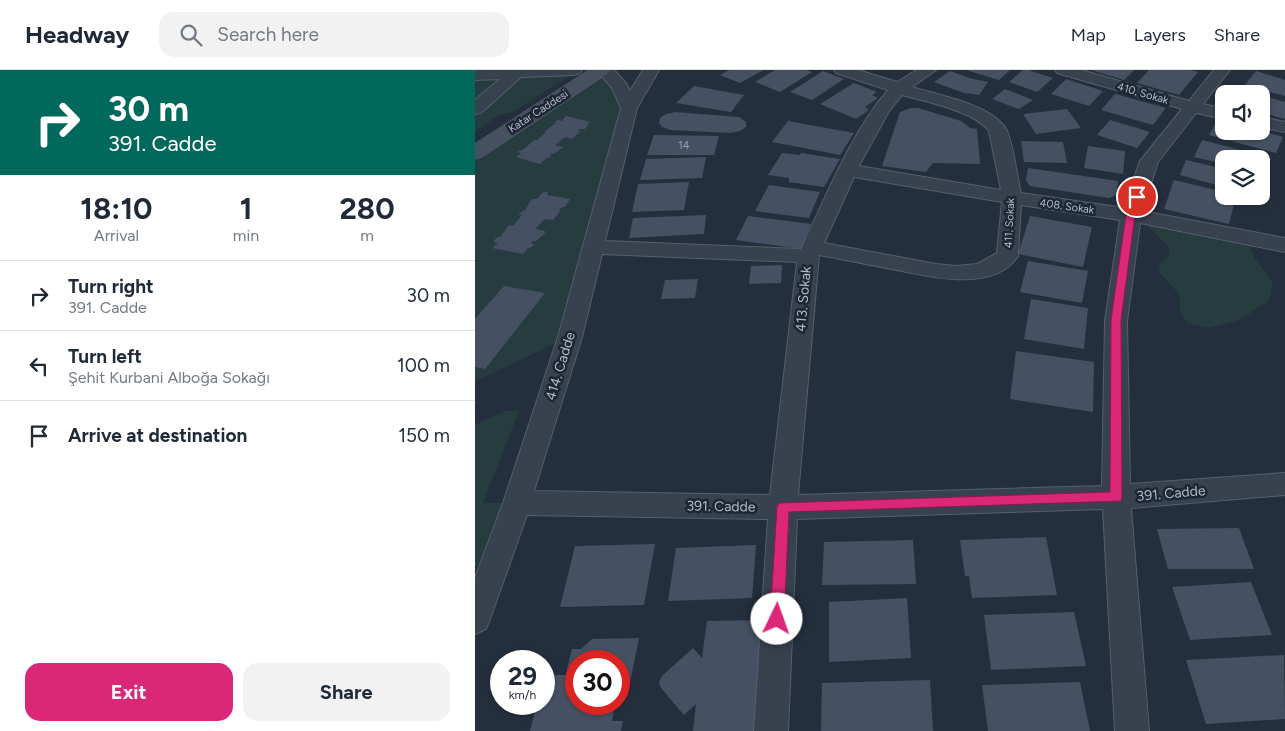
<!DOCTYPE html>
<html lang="en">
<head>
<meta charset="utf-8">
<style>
	body { margin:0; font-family:Figtree,sans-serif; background:#f2f2f3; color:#1f2937; height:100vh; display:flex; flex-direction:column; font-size:19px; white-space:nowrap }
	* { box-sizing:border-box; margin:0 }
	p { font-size:16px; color:#747a83 }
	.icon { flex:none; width:28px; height:28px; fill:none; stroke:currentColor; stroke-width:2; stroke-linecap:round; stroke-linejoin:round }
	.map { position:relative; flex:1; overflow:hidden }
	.panel { display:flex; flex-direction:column; background:#fff; width:475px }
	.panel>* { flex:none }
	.top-card { background:#00695c; color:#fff; overflow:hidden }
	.buttons { position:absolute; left:740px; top:15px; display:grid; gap:10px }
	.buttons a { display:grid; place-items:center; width:55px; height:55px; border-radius:10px; background:#fff; box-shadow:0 1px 4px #0004; font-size:25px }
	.speed { position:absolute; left:15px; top:580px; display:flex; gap:10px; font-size:25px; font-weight:700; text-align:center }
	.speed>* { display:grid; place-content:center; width:65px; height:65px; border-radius:50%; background:#fff; box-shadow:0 1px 4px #0004; line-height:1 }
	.speed small { font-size:12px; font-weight:400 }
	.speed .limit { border:8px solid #d22; background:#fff; color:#111 }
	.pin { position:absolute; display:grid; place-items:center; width:42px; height:42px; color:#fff; margin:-21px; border:2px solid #fff; border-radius:50%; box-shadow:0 1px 5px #0007 }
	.me { position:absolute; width:55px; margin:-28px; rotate:3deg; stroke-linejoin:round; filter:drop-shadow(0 0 4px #0008) }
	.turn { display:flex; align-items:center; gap:18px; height:105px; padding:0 25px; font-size:22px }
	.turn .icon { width:65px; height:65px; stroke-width:2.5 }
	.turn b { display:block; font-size:35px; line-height:42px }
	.eta { display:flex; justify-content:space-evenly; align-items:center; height:85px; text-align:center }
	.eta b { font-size:30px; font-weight:700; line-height:35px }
	.action { display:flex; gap:10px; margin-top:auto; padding:10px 25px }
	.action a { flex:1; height:58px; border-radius:15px; background:#db2777; color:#fff; font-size:20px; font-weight:700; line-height:58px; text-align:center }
	.action a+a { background:#f2f2f3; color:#1f2937 }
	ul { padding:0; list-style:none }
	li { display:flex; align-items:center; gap:15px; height:70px; padding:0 25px; border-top:1px solid #e0e1e3 }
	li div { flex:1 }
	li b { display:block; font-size:19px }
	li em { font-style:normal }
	header { display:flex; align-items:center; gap:30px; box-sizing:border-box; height:70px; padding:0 25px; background:#fff; border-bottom:1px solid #e0e1e3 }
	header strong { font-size:24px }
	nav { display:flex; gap:28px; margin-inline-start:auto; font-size:18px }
	.search { width:350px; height:45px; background:#f2f2f3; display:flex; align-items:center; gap:12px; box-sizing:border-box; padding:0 18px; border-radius:15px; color:#747a83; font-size:19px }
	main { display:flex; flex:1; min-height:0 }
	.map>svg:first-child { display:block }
	.green { fill:#263c3f }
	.building { fill:#455162 }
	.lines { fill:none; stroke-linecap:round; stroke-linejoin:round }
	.minor-casing { stroke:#565f6c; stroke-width:2 }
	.secondary-casing { stroke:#565f6c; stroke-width:1 }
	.minor { fill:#38414e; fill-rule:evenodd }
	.secondary { fill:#465061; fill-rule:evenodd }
	.route { fill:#db2777; stroke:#8e194d }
	.labels { text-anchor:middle; stroke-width:5; stroke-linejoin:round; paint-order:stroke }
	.far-street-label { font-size:11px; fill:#b4bcc9; stroke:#1d2633 }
	.number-label { font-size:11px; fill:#98a1af }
	.street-label { font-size:14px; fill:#b4bcc9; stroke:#1d2633 }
</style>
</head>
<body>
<header>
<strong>Headway</strong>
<div class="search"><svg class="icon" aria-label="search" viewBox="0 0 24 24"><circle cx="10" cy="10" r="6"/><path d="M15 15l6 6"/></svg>Search here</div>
<nav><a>Map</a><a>Layers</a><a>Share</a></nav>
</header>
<main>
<section class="panel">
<div class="top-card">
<div class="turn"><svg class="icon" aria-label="right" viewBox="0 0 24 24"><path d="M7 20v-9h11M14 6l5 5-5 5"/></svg><div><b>30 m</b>391. Cadde</div></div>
</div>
<div class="eta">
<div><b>18:10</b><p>Arrival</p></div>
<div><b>1</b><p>min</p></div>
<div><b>280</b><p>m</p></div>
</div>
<ul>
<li><svg class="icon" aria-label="right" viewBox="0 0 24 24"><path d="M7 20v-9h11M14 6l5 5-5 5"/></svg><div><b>Turn right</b><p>391. Cadde</p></div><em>30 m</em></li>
<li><svg class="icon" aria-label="left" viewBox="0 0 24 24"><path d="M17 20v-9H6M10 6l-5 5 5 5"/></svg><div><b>Turn left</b><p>Şehit Kurbani Alboğa Sokağı</p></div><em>100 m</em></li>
<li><svg class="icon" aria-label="arrive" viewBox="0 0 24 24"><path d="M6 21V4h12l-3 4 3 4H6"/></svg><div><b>Arrive at destination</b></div><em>150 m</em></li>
</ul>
<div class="action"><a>Exit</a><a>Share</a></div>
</section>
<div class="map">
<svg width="810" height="661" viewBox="0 0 810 661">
	<rect width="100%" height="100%" fill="#242f3e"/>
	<!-- green -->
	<path class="green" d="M0 0H104L38 42 24 45 0 61Z
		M126 0 154 38 95 267 0 311V83Z
		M667 148 780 174 775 177 780 189 798 212 794 231 764 250 734 258 711 253 705 239 704 224 685 203 684 194 694 186V177L676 160Z
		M29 341H44L8 433H42L19 497H0V355Z"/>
	<!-- building -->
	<path class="building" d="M254 0H289L265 13 245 5Z
		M300 0H331L337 2 305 22 280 12Z
		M491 0H535L524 10Z
		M548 0H553L578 8 562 22 534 12Z
		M616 0H659L649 10Z
		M674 0H715L723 2 704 25 662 13Z
		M348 1 369 9 337 30 315 22Z
		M475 1 494 8 513 12 504 25 489 23 459 12Z
		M781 1 810 10V26L770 15Z
		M591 9 628 21 614 36 576 24Z
		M379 13 402 22 397 25 403 28 390 37 394 40 381 49 345 34Z
		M219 16 269 25 256 42 201 33Z
		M530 19 558 30 544 39 517 29Z
		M640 24 691 38 678 55 626 40Z
		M786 25 810 32V49L786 42Z
		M443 38 486 51 495 58 502 59 505 94 458 93 451 102 407 96 425 42 436 38Z
		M592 39 606 58 561 64 548 44Z
		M200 42 264 47 271 52V57L265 61 255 63 195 60 187 57 184 53 185 48 191 44Z
		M91 46 115 52 110 59H105L103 61H106L97 69 90 67 80 75 88 77 87 78 79 84H76L75 85 76 87 70 89 65 94 41 87 46 83 42 82 49 79 59 70H62L71 62H69L81 53H79L83 50 87 51Z
		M635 50 675 62 662 78 622 65Z
		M742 50 749 51V61H787L808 67 801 83 734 65Z
		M313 51 379 63 365 85 297 72Z
		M179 65 244 66 239 85H172Z
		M727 70 796 88 789 105 786 104V89H749V94L719 87Z
		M546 71 588 72 592 93 549 92Z
		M613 76 650 81 648 104 609 98Z
		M307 83 325 85 326 83 365 89 349 117 314 112V108L293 105Z
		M231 87 227 108 165 110 171 89Z
		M711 90 749 99V117L705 105Z
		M553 98 643 111 642 125 634 128 555 116 551 110Z
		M699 110 749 122V126H761L754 154 689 139Z
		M214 112 209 140 157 142 163 114Z
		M294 115 345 122 334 148 280 141Z
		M68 122H73L72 125 95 129 90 137 85 138 84 140H86L78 150 70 149 60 159 70 161V163L61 171H58L56 173 59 175 54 178H52V180L48 184 17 178 23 173 18 172 22 167H25L34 155 38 156 47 145 43 144 50 140 57 129H62Z
		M231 145 229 164 154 168 158 148Z
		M273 146 336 154 326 179 261 170Z
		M555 146 617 157 608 197 543 184Z
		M553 191 613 201 607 233 545 222Z
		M307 195 306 213 274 214 276 196Z
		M223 209 220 228 186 229 190 210Z
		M29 216 70 223 10 299 0 297V249Z
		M556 229 613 238 609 279 549 269Z
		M541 281 619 292 618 342 535 329Z
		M764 458 779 499H693L682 459Z
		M571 467 582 525 497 528 494 506H490L485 470Z
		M438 470 441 514 347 515 349 472Z
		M180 474 169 535 85 537 100 476Z
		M281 475 277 528 193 531 201 478Z
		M776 512 797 565 715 570 697 517Z
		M432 528 436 588 354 592V532Z
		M599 542 611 596 516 600 509 545Z
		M288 550 279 661H218L221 634 209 645 186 618 184 612 187 606 218 578 227 588 232 551Z
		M164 568 152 627H144V591H101V634H140L137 651H148L146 661H55L62 634H69L70 605H98L99 603H91L97 579H106L117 569Z
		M809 585 810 649 731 654 711 590Z
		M455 610 458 661H346L347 613Z
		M605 612 615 661H513L507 615Z"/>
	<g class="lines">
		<defs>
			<path id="minor" d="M0 0H107L105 3 99 5 46 7 6 43 0 44V30L25 9 0 10Z
				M122 0H139L151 13 155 21 168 0H184L162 38 130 171 326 179C351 127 375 64 413 20L361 3 359 0H383L422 12 442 0H461L437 17C463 25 518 35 531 59 538 71 542 108 546 123L649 138 665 91 707 39 582 3 580 0H606L714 31 739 0H755L728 34 749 39V49L721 43 683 92 667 141 810 168V182L665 153 652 251 655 414 810 403V425L656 438 674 661H640L628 439 322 449 313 661H279L293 449 52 445 15 549 11 559 0 564V508L28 433 83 267 146 38 137 18ZM427 25C452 32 499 41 514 61L526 120 384 96 414 41ZM379 107 527 132 522 183 502 194 481 196 461 194 349 173ZM546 135 645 150 630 251 627 416 323 425 344 185C367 189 389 194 412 198 448 205 518 225 543 186ZM127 184 322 192 295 425 59 421 107 267Z
				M786 47 810 52V62L786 57Z"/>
			<path id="secondary" d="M114 0H135L132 4 7 87 0 89V74Z"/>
		</defs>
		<!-- minor casing -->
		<use href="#minor" class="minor-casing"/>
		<!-- secondary casing -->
		<use href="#secondary" class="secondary-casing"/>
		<!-- minor -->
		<use href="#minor" class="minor"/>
		<!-- secondary -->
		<use href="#secondary" class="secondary"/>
	</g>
	<!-- route -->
	<path class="route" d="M662 124 666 127 660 145 646 250 647 427 646 431 314 442 309 549 307 554 302 556 297 554 295 549 302 437 304 433 635 422 636 250 651 145 657 127Z"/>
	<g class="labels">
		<!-- far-street labels -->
		<g class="far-street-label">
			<text transform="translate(668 23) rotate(16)" y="4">410. Sokak</text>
			<text transform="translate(63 41) rotate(-33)" y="4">Katar Caddesi</text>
			<text transform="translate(592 136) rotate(8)" y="4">408. Sokak</text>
			<text transform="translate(534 153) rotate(-87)" y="4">411. Sokak</text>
		</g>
		<!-- number labels -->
		<g class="number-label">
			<text x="209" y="79">14</text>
		</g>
		<!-- street labels -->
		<g class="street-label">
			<text transform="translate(328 229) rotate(-85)" y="5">413. Sokak</text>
			<text transform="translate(85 296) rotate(-73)" y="5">414. Cadde</text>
			<text transform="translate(696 423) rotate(-5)" y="5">391. Cadde</text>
			<text transform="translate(246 436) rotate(1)" y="5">391. Cadde</text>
		</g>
	</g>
</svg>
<div class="buttons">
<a><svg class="icon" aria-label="sound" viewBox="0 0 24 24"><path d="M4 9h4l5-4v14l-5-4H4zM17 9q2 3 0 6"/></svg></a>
<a><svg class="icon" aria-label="layers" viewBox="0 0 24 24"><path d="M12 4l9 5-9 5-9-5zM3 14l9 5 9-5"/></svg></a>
</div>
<div class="speed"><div>29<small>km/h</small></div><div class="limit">30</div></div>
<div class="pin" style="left:662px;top:127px;background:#d93025"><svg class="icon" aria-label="arrive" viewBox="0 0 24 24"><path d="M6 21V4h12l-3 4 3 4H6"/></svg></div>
<svg class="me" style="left:302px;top:549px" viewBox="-20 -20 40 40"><circle r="19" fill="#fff"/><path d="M0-13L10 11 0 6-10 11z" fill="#db2777"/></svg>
</div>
</main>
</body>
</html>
